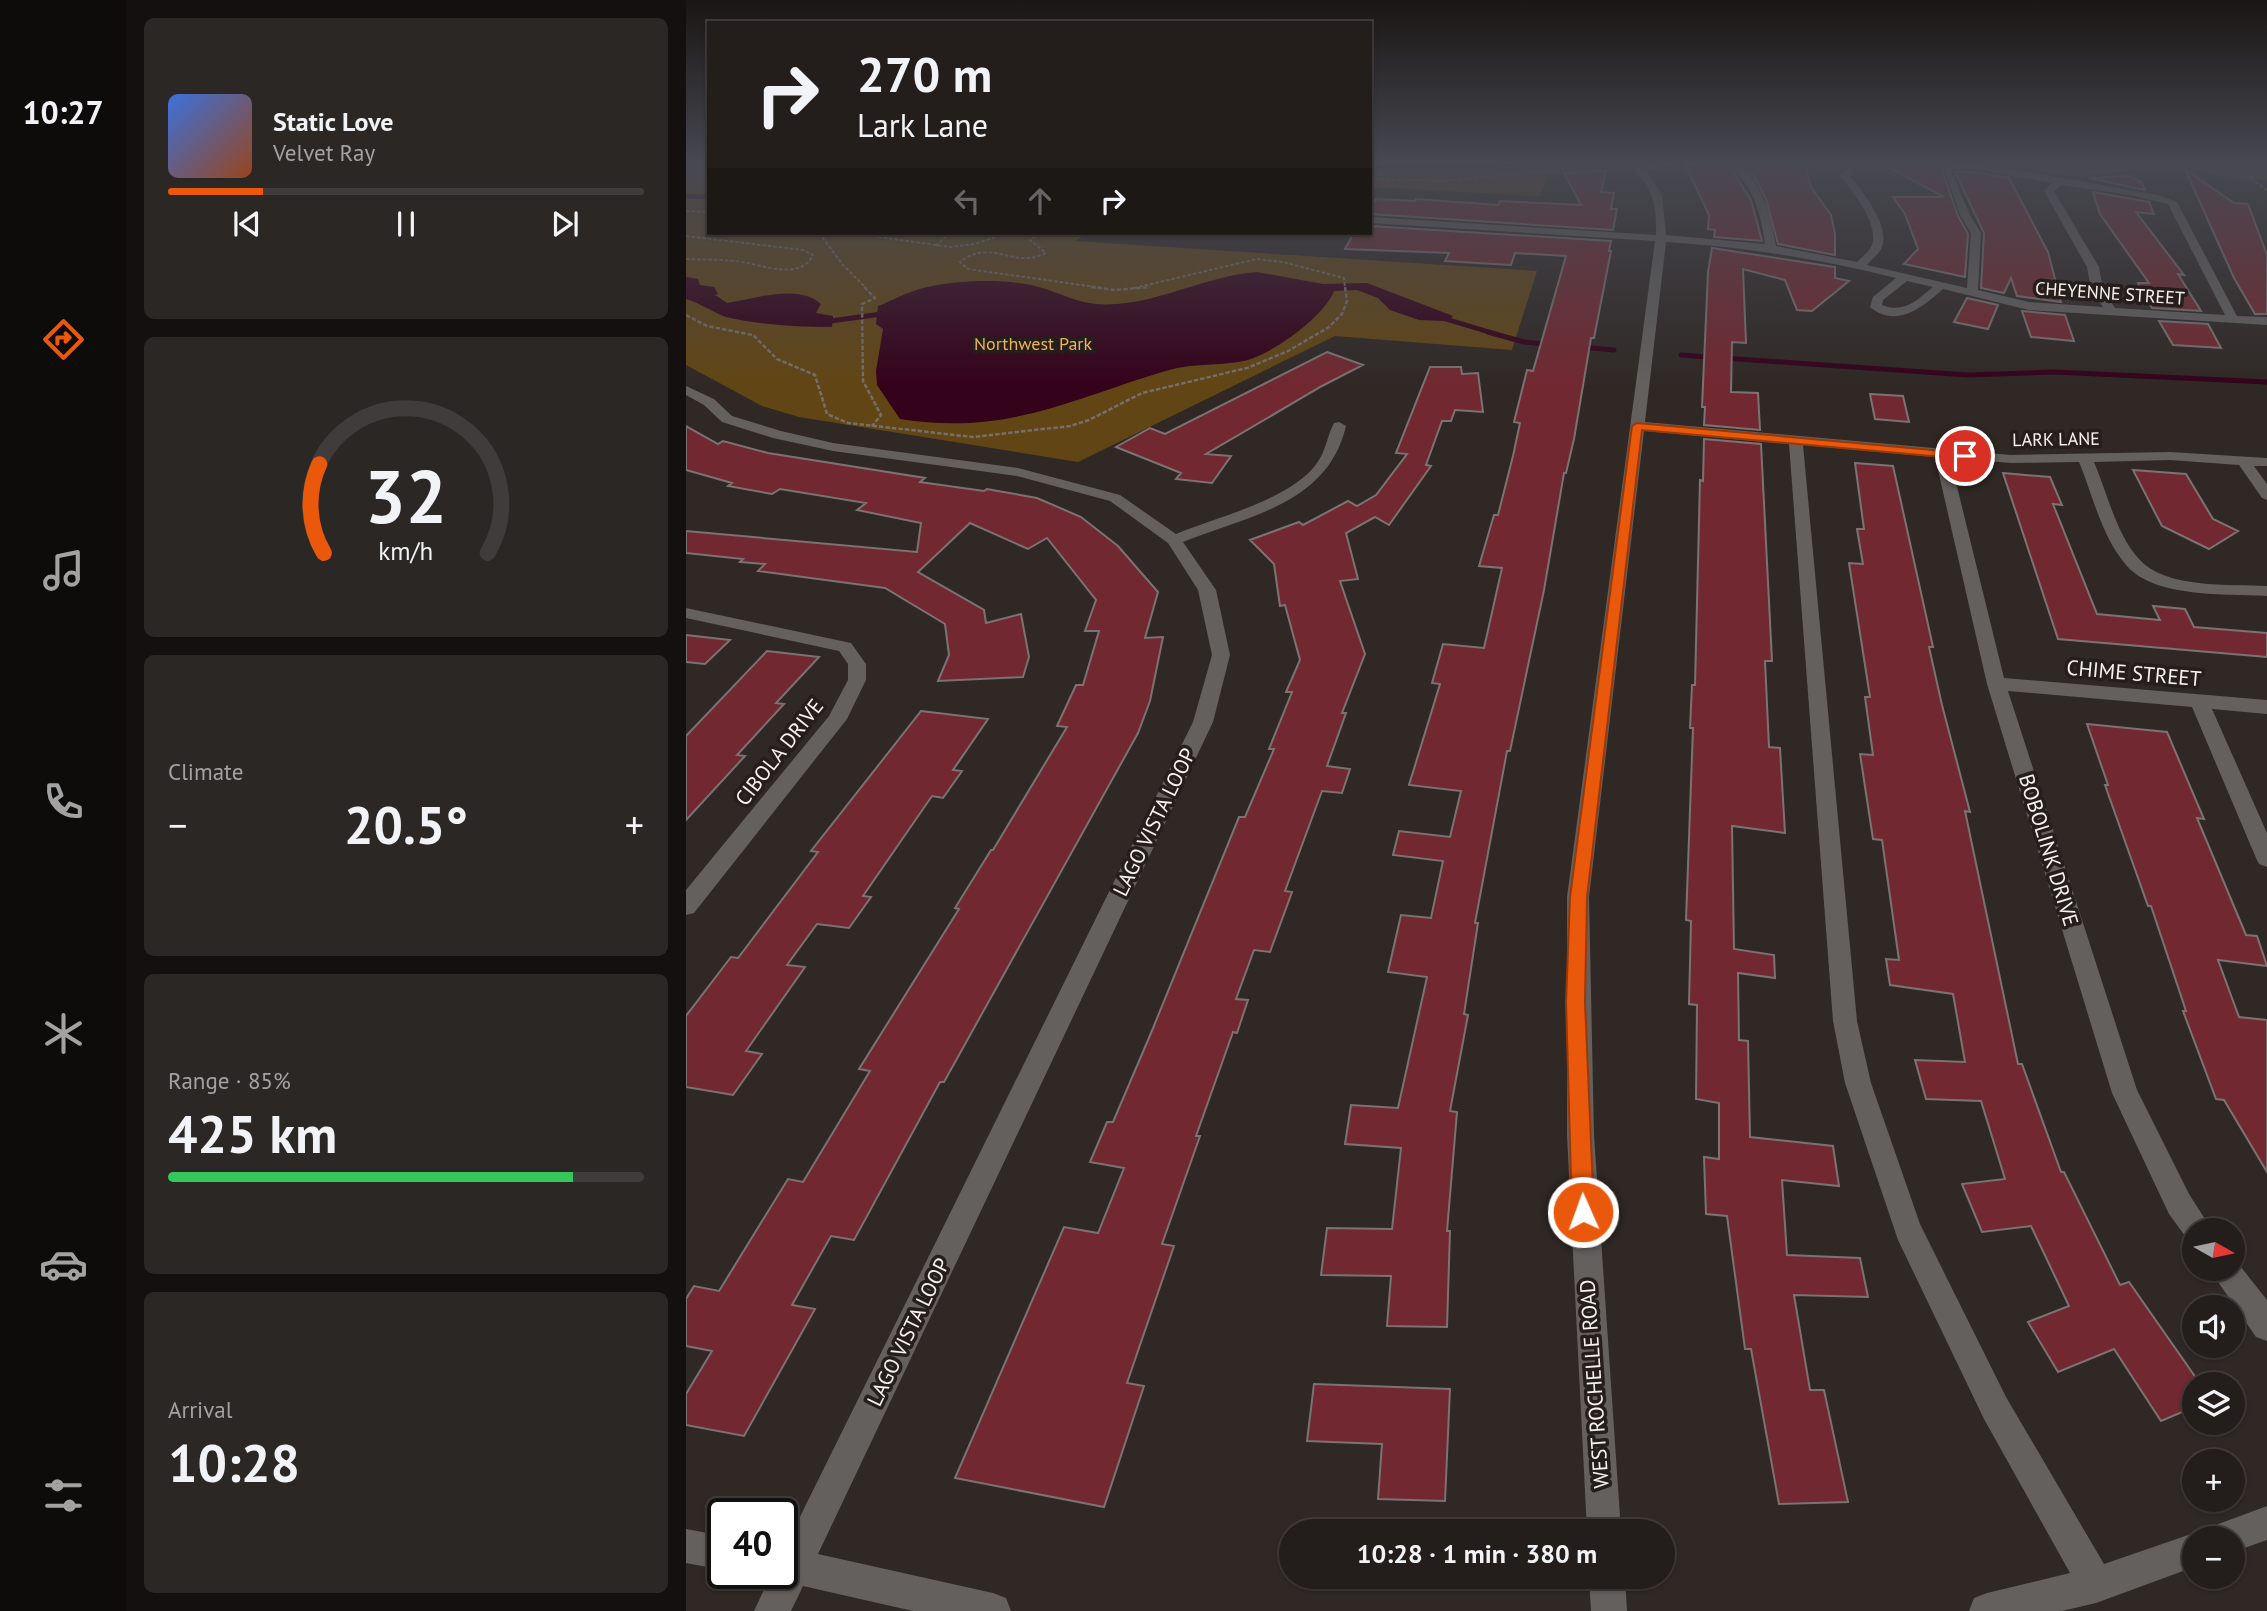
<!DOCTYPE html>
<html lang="en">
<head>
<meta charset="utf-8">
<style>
  body { margin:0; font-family:"PT Sans",sans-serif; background:#2b2725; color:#f1f3f6; height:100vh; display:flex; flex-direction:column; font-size:26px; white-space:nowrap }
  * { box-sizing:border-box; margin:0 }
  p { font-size:23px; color:#a3a2a3 }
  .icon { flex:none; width:38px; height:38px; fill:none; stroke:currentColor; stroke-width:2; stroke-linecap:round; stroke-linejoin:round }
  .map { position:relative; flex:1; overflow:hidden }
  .details { display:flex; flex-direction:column; gap:18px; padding:18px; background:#13100f; width:560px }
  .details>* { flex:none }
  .banner { position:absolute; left:21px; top:21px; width:665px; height:214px; border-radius:0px; box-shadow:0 2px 5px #0004,0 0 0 2px #403c3b; background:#231e1c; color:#f1f3f6; overflow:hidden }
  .needle { width:46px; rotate:99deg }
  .controls { position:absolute; left:1496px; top:1218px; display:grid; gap:14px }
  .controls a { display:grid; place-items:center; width:63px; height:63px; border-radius:50%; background:#231e1c; box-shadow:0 2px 5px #0004,0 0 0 2px #403c3b; font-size:35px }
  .speed { position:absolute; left:21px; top:1498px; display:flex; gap:14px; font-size:35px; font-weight:700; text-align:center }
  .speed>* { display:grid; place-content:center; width:91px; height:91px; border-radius:50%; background:#231e1c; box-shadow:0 2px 5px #0004,0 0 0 2px #403c3b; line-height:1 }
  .speed .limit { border:4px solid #111; border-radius:10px; background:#fff; color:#111 }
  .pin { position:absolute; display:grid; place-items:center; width:60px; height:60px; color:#fff; margin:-30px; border:4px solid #fff; border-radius:50%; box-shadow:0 2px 7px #0007 }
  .me { position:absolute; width:77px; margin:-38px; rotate:358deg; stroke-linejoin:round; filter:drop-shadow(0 0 5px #0008) }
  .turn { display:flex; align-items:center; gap:24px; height:147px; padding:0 35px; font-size:32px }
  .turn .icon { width:91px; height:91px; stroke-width:2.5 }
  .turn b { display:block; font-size:49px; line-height:60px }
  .lanes { display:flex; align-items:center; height:66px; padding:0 35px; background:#0003; justify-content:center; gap:35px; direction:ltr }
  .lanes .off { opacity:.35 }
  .big { font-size:52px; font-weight:700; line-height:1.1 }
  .details .tile { flex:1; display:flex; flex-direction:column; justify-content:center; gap:10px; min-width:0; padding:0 24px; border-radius:10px; background:#2b2725 }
  .details .dial { align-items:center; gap:0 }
  .dial svg { height:182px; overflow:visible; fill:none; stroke:#403c3b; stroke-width:7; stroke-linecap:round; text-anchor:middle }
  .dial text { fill:#f1f3f6; stroke:none }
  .song { display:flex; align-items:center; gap:21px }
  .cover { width:84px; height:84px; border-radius:10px; background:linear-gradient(135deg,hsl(220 70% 55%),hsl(20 70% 35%)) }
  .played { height:7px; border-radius:4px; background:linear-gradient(90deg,#ea580c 20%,#403c3b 20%) }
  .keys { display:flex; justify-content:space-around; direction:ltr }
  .heat { display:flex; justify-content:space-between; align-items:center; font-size:38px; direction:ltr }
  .charge { height:10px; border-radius:5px; background:linear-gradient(90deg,#34c759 85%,#403c3b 0) }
  .trip { position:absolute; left:593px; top:1519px; width:396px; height:70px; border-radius:35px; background:#231e1c; box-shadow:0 2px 5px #0004,0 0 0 2px #403c3b; font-weight:700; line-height:70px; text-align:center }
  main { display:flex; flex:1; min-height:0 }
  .dock { display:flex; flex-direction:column; width:126px; justify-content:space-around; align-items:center; background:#0e0c0b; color:#a3a2a3 }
  .dock .icon { width:49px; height:49px }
  .dock .current { color:#ea580c }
  .dock b { font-size:32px; color:#f1f3f6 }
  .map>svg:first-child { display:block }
  .green { fill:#624515 }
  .water { fill:#34021a }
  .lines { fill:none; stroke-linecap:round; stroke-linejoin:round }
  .stream-far1 { stroke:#34021a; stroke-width:4.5 }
  .stream { stroke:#34021a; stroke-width:5 }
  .building { fill:#722830; stroke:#7b7272; stroke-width:2 }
  .path-far1 { stroke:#756f6c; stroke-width:2; stroke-dasharray:3.5 2; stroke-linecap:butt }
  .path { stroke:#756f6c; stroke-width:2.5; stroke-dasharray:4.5 2; stroke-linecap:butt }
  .minor { fill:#63605e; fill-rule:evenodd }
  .route { fill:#ea580c; stroke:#983908; stroke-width:2 }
  .labels { text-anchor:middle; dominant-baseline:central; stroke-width:7; stroke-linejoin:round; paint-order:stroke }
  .far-street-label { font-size:18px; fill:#f7f2f0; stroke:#251e1c }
  .far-park-label { font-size:18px; fill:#efb350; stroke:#251e1c }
  .street-label { font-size:21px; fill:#f7f2f0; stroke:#251e1c }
</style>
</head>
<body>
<main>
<nav class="dock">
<b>10:27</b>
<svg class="icon current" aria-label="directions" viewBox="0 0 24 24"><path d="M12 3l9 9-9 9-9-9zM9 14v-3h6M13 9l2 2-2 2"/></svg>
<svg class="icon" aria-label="music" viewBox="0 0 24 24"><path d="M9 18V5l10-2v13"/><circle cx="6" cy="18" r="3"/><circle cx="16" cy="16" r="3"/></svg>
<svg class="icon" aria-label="phone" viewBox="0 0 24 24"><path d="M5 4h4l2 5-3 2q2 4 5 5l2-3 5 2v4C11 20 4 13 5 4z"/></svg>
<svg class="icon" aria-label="climate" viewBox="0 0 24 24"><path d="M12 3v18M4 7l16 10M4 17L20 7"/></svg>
<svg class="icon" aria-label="car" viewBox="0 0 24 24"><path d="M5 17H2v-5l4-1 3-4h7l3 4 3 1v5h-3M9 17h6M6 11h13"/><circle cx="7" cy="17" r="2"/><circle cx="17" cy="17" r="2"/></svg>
<svg class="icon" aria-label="filters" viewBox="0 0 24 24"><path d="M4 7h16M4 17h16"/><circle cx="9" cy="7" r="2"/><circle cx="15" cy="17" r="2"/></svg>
</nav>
<section class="details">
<div class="tile">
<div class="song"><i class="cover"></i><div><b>Static Love</b><p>Velvet Ray</p></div></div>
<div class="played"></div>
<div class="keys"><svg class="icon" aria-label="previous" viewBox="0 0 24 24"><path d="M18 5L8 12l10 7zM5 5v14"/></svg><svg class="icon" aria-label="pause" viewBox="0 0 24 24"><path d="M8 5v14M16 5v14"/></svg><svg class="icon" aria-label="next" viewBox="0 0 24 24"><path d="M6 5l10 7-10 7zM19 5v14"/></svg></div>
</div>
<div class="tile dial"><svg viewBox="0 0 100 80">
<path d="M14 69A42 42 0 1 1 86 69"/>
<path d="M14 69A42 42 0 0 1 12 30" stroke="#ea580c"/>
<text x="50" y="56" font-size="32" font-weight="700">32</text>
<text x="50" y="72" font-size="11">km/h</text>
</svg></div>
<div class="tile"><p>Climate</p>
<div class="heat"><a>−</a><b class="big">20.5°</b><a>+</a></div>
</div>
<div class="tile"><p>Range · 85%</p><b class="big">425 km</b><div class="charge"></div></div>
<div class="tile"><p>Arrival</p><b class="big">10:28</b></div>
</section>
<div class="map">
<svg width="1581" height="1611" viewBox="0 0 1581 1611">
  <rect width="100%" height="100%" fill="#2f2825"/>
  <path class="green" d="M0 161H23V233H404L389 241 851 271 826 350 649 336 392 462 113 417 76 406 0 365Z
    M684 161H930L939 168 863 174 854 196 684 187Z
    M1350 161H1581V180H1552L1481 161 1425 173 1391 177 1357 172Z"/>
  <path class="water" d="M571 272 637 284 681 283 767 316 765 318 811 332V335H805L758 321 733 320 704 310 692 298 671 290 648 291C638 317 585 355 558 361 533 366 508 363 483 370 384 399 322 436 214 419L191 385 190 371 197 329 190 324 192 306C207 300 222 292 237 288 270 280 316 278 349 286 381 294 393 307 431 304 480 300 521 276 571 272Z
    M0 277 12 279 14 285 28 287 32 294 29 295 41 303C68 299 112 283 135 304L130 313 147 316 146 327C112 327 73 325 40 317 28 313 14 303 0 299Z"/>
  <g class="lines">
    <path class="stream-far1" d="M684 167 797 166 873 161
      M0 196 23 197"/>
    <path class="stream" d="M137 322 203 313
      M802 332 838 342 867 345
      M894 347 928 350
      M995 355 1282 375 1369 372 1581 382"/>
  </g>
  <path class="building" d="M1013 161H1038L1048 173 1065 200 1076 241 1028 237 1029 230 1022 229 1023 215 1000 166Z
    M1054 161H1118L1125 187 1145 215 1149 234V255L1092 244 1080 199 1069 178Z
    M1191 161H1270L1257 163 1255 167 1272 216 1282 234 1279 277 1218 264 1232 249 1219 214 1207 197H1258Z
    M1499 169 1548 203 1562 204 1581 255V314H1569L1548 278Z
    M920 171 915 192 928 193 925 209H931L927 230 684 214V207L690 199 729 201 730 199 812 205 814 201 895 205 878 173Z
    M1269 172H1288L1323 178 1362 252 1375 302 1331 296 1325 278 1318 293 1295 288 1298 233Z
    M1444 176 1456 183 1459 190 1403 178Z
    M1407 192 1463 202 1468 214 1450 212 1498 275 1492 274 1515 311 1466 308 1452 283H1463L1414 214Z
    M684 226 925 241 923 251H925L908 338H905L888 439 880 473H878L858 590 824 751H821L789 923H792L778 1014 782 1015 764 1111 771 1112 761 1231H764L761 1327 701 1326 705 1276 635 1275 641 1228 706 1229 715 1148 659 1144 665 1105 712 1108 741 977 702 972 715 915 745 918 757 861 707 855 713 831 764 837 775 791 723 785 754 684 746 683 757 644 798 648 816 568 793 566 808 515H812L827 456 834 423 828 422 841 370 847 371 880 256 829 253 825 265 759 261 763 253 659 249 668 233H684Z
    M1026 248 1149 267V278L1163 281 1126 311 1111 310 1099 280 1057 269 1060 343 1046 342 1045 392 1072 393 1074 430 1018 425 1019 407H1016L1022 272Z
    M1281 298 1312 305 1302 329 1268 322Z
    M1336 311 1379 315 1388 341 1345 337Z
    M1473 321 1522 324 1535 348 1487 345Z
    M641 352 677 365 636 386 520 454 545 456 526 483 490 479 495 473 430 447 464 428 479 434Z
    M744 367H775L776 374 792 373 797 412 769 410 765 421H756L740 465 745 466 703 525 689 517 660 533 672 579 654 581 679 654 656 713H660L641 766 664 769 656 793 636 791 599 891 606 892 584 952 568 950 550 999 562 1000 551 1033 547 1032 510 1136H514L476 1244 488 1246 441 1383 458 1386 418 1507 269 1478 378 1227 412 1233 438 1168 404 1162 421 1122H427L465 1033 553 817H559L588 749H583L606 692H600L614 660 599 605 594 606 588 564 564 540 613 522 617 525 662 501 671 506 690 495 721 454 710 453Z
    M1184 394 1217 396 1223 422 1189 419Z
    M0 426 32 444 37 441 82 453 239 478 234 482 298 491 301 489 351 498 395 517 432 546 472 592 459 638 477 637 464 701 452 733 258 1082H254L168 1240 145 1236 106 1305 129 1309 58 1436 0 1425V1394L26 1351 0 1346V1299L8 1286 33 1291 102 1179 117 1182 184 1071 173 1069 273 909 269 908 305 850H307L381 727 371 726 390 685H397L413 631H399L410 600 361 538 342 549 284 523 232 572 298 610 300 623 335 614 343 657 337 677 252 681 263 655 259 624 199 588 72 571 79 564 54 562 57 559 0 553V531L231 552 235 523 171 510 180 503 94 489 86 494 42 486 46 483 0 470Z
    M1018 439 1075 444 1086 661H1079L1083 747 1094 748 1099 833 1046 826 1048 949 1088 955 1089 978 1052 973 1053 1040 1062 1041 1064 1137 1147 1146 1153 1186 1096 1180 1101 1255 1174 1258 1182 1297 1108 1295 1124 1390H1138L1162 1502 1093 1504 1065 1349H1059L1041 1216 1020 1214 1018 1157 1033 1159V1103L1010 1099 1011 1005 1003 1004 1005 921 1000 920 1007 728H1004L1006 685H1009L1014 480 1017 481Z
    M1169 463 1207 466 1247 647H1243L1256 705 1284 812 1279 811 1332 1064H1336L1375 1172H1378L1434 1285 1443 1282 1508 1375V1407L1475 1421 1428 1349 1372 1372 1342 1322 1383 1306 1345 1226 1296 1232 1276 1184 1319 1179 1295 1101 1240 1099 1229 1060 1279 1062 1267 994 1204 985 1200 959 1213 960 1196 840 1187 839 1174 754 1187 755 1179 697H1184L1163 563 1177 564 1171 529H1178Z
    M1447 470 1500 474 1527 519 1552 531 1523 549 1476 526Z
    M1317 473 1364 477 1376 505 1367 504 1411 614 1474 620 1467 606 1499 609 1508 627 1581 633V657L1372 639Z
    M0 635 44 640 19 664 0 662Z
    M81 651 133 657 90 703 98 704 51 755 59 756 0 820V736Z
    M235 711 302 719 267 770 276 771 257 798 246 796 177 896 185 897 163 928 131 924 101 965 119 967 60 1051 76 1054 47 1095 0 1087V1016L45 957 52 958 132 852 125 851Z
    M1401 724 1481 732 1518 819 1511 818 1560 935 1571 936 1581 966 1532 960 1553 1017 1581 1020V1172L1538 1100 1530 1099 1497 1011H1500L1465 906H1462L1419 785H1422Z
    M628 1384 764 1389 759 1501 692 1499 696 1444 621 1441Z"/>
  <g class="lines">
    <path class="path-far1" d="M1509 161 1546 168H1581
      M1542 170 1564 178
      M1577 170 1564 178 1581 190
      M684 179 760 181 927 164 923 161
      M0 211 23 212
      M133 233 157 265 180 288
      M165 233 264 247 289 244 321 233
      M354 233 344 240 360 253C327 270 306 237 274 262L282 269 417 288
      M0 236 117 250 127 255C114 281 76 265 56 262 38 259 18 260 0 259
      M250 246 263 233
      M448 288 571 259 597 262 658 278 659 288"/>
    <path class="path" d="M178 287 189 298 176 304 177 381 195 415 186 426
      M405 287 429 290 464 287
      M0 315 21 326 67 335 91 359 129 375 141 414 162 423 287 437 384 426 403 420 456 393 561 368 602 351 643 327 656 314 661 301 659 287"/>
    <path class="minor" d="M941 161H950L955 165 1011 161 960 170 976 195 980 235 1079 244C1073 203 1068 192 1041 161H1050C1077 185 1084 212 1090 246L1171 262C1176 257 1183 252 1186 245 1193 223 1167 192 1154 176L1161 169H1167L1164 176C1177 192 1204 225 1196 247 1193 254 1186 259 1181 265L1281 288 1285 233 1274 215 1257 166 1274 163 1303 165 1472 195 1491 202 1551 316 1581 317V325L1343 310 1257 289C1237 307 1210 329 1184 307L1187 297 1210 278C1132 259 1061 247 980 242L959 422 1325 455 1484 452 1581 458V466H1568L1581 484V500L1576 498 1553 465 1484 460 1408 462C1421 492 1430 534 1453 559 1479 589 1544 584 1581 586V596C1541 594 1469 598 1441 566 1416 538 1407 496 1393 462L1325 463 1264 458 1318 678 1581 700V714L1526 709 1581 833V867L1573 864 1570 858 1506 707 1322 691 1451 1090 1503 1194 1526 1230H1508V1243L1502 1240 1483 1214 1426 1093 1301 684 1249 457 1117 445 1171 1021 1185 1083 1234 1224 1320 1397 1418 1564 1508 1533 1521 1538H1508V1567L1410 1603 1376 1611H1283L1288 1598 1301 1593 1384 1573 1298 1419 1212 1240 1159 1083 1147 1021 1103 444 958 431 903 897 908 1135 935 1531H901L881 1135V897L969 241 684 223V217L970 235C971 198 965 187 941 161ZM1288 169 1366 183 1358 191 1401 267 1405 290 1417 307 1343 302 1292 290 1295 233 1284 215 1265 170ZM1375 185 1444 195 1482 204 1539 315 1429 308 1417 290 1413 267 1368 191ZM1221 281 1247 287C1231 300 1218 314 1196 305L1197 300Z
      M0 386 28 399 46 416 95 431 147 443 332 468 434 495 490 534C530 517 605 500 631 463 640 451 641 436 648 423L653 422 660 426C642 504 562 516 497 542L530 590 544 655 527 722 132 1554 307 1593 320 1598 325 1611H227L117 1586 105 1611H68L84 1577 82 1573H96V1547H99L507 722 526 655 512 590 482 543 424 501 331 476 147 451 87 438 36 422 18 405 0 395Z
      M0 608 165 643 180 664V680L161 719 8 913 0 915V890L143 716 162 680V664L153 651 0 618Z
      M1547 1257 1581 1300V1341L1570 1337 1530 1279 1525 1269H1547Z
      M1581 1506V1540L1547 1552V1538H1522L1527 1526Z
      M0 1529 37 1536V1570L0 1563Z
      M903 1577H939L941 1611H905Z"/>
  </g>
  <linearGradient id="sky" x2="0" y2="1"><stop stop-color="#1a1614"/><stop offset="0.42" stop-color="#474851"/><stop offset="1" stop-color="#474851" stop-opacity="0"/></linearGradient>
  <rect width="1581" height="387" fill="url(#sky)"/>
  <path class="route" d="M951 423 1279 453 1285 456 1279 459 956 430 901 897 899 1002 908 1212 904 1220 897 1223 889 1220 886 1212 880 1002 884 897 946 426Z"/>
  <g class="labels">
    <g class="far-street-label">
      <text transform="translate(1424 293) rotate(4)">CHEYENNE STREET</text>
      <text transform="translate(1370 439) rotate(-1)">LARK LANE</text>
    </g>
    <g class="far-park-label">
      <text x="347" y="343">Northwest Park</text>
    </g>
    <g class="street-label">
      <text transform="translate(1448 673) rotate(5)">CHIME STREET</text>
      <text transform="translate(93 752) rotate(-52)">CIBOLA DRIVE</text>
      <text transform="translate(468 822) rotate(-64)">LAGO VISTA LOOP</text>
      <text transform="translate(1363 850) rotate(73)">BOBOLINK DRIVE</text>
      <text transform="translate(222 1332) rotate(-64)">LAGO VISTA LOOP</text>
      <text transform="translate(908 1384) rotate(-94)">WEST ROCHELLE ROAD</text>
    </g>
  </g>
</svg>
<div class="controls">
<a><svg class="needle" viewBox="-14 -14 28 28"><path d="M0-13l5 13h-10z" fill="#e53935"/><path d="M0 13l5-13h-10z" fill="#a3a2a3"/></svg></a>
<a><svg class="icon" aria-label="sound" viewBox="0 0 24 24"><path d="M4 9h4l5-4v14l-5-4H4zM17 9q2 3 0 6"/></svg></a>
<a><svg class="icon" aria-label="layers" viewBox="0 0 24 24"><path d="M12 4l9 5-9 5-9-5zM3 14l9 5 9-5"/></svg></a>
<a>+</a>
<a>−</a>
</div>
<div class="speed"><div class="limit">40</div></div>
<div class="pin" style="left:1279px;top:456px;background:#d93025"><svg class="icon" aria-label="arrive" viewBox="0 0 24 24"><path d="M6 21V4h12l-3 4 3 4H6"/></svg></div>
<svg class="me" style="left:897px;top:1212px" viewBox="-20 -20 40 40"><circle r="17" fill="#ea580c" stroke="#fff" stroke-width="3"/><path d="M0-11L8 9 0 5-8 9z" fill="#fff"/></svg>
<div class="trip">10:28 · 1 min · 380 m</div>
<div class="banner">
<div class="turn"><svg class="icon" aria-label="right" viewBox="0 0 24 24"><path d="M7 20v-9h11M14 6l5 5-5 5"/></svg><div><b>270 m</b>Lark Lane</div></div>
<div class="lanes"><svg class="icon off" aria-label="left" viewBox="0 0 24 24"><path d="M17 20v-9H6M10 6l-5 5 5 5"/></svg><svg class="icon off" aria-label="ahead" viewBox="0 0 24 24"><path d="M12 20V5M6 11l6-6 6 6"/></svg><svg class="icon" aria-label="right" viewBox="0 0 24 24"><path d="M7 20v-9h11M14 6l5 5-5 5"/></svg></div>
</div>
</div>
</main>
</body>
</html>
